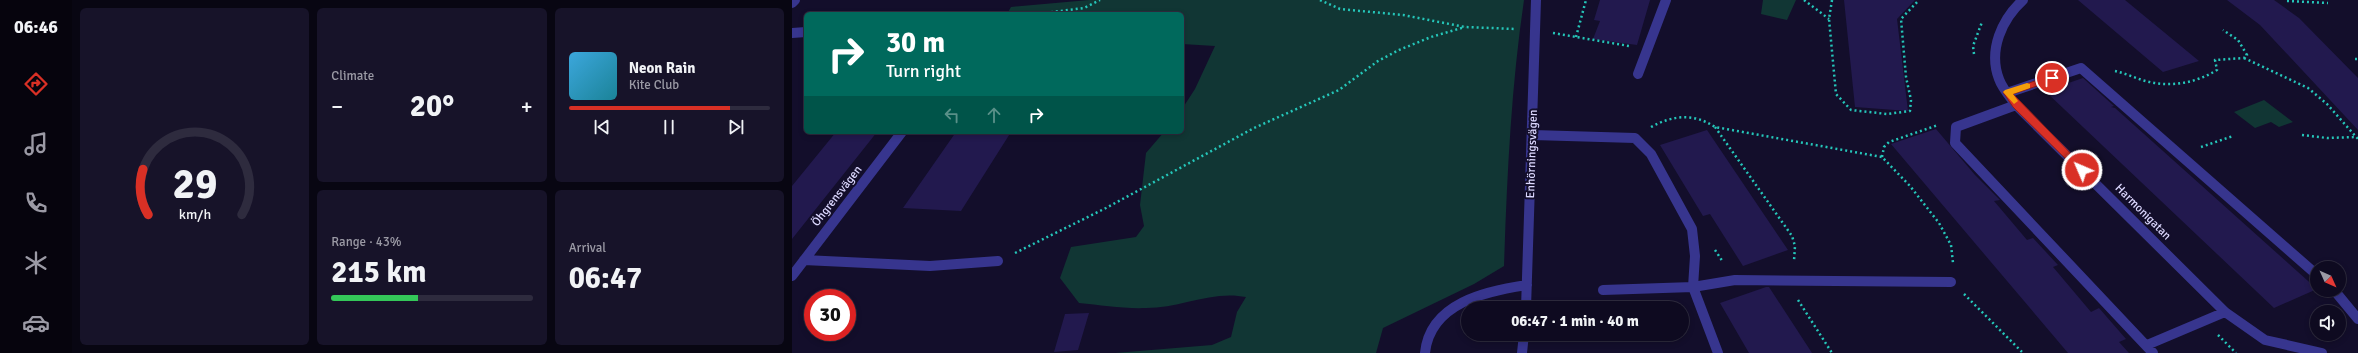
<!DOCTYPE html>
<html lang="en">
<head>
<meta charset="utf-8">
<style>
  body { margin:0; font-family:Signika,sans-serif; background:#171329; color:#f1f3f6; height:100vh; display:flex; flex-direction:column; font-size:15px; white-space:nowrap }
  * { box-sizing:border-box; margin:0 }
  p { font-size:13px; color:#9b9aa5 }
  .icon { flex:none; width:22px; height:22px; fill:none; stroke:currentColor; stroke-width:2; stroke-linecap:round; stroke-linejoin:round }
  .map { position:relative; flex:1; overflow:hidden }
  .details { display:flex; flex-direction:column; gap:8px; padding:8px; background:#080612; width:720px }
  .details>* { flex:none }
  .top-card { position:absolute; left:12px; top:12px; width:380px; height:122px; border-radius:6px; box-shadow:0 2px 6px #0003,0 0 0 1px #2e2b3e; background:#00695c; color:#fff; overflow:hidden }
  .needle { width:26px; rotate:135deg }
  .tools { position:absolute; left:1518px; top:261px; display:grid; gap:8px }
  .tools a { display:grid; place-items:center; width:36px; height:36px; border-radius:50%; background:#0e0a20; box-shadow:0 2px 6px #0003,0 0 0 1px #2e2b3e; font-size:20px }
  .speed { position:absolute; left:12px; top:289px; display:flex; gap:8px; font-size:20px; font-weight:700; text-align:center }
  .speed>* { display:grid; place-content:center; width:52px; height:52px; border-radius:50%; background:#0e0a20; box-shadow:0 2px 6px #0003,0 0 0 1px #2e2b3e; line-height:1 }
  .speed .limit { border:6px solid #d22; background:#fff; color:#111 }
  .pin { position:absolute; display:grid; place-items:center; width:34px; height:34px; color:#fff; margin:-17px; border:2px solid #fff; border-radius:50%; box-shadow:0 1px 4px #0007 }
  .me { position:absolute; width:44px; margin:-22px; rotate:315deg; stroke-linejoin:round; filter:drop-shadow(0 0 3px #0008) }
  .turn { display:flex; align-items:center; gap:14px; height:84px; padding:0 16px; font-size:18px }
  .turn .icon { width:52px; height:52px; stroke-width:2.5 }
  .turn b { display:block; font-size:28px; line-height:34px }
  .lanes { display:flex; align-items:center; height:38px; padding:0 16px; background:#0003; justify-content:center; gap:20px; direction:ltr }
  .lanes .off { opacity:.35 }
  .big { font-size:30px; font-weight:800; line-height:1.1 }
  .details .card { flex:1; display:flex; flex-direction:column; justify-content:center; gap:6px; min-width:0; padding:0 14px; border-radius:6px; background:#171329 }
  .details .dial { align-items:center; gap:0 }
  .dial svg { height:104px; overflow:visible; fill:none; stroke:#2e2b3e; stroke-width:7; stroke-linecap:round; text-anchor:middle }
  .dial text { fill:#f1f3f6; stroke:none }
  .song { display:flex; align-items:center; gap:12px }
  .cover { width:48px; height:48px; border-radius:6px; background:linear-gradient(135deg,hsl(200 70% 55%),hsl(190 70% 35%)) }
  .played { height:4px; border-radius:2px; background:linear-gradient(90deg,#d93025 80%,#2e2b3e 80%) }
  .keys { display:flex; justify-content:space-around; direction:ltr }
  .heat { display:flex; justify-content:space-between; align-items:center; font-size:22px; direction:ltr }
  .charge { height:6px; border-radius:3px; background:linear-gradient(90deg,#34c759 43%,#2e2b3e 0) }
  .details .tiles { flex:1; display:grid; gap:8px; grid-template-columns:repeat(3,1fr) }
  .card:first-child { grid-row:span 2 }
  .trip { position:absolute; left:669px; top:301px; width:228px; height:40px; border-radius:20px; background:#0e0a20; box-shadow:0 2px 6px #0003,0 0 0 1px #2e2b3e; font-weight:800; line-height:40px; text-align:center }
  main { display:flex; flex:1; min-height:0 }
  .tabs { display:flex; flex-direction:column; width:72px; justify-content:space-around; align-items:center; background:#06040d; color:#9b9aa5 }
  .tabs .icon { width:28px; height:28px }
  .tabs .selected { color:#d93025 }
  .tabs b { font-size:18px; color:#f1f3f6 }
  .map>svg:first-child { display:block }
  .green { fill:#113634 }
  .building { fill:#22194e }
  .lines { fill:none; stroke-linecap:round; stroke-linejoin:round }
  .path { stroke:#25c6b9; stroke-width:2.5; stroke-dasharray:2 3; stroke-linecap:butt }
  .minor { stroke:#37358e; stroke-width:10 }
  .route { fill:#d93025; stroke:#8d1f18 }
  .slow { fill:#f59e0b }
  .labels { text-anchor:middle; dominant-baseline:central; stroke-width:4; stroke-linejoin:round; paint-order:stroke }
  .street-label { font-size:12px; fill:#dcd8ff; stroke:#130e2b }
</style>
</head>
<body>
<main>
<nav class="tabs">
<b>06:46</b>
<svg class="icon selected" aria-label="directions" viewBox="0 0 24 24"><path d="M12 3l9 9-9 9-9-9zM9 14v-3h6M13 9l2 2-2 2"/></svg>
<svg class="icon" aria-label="music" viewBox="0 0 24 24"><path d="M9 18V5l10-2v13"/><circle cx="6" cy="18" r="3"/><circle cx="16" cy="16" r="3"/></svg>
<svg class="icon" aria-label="phone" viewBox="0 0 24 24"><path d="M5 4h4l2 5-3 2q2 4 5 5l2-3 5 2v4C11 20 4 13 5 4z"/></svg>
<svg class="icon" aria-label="climate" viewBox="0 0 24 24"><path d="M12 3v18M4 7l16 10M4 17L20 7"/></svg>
<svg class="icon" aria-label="car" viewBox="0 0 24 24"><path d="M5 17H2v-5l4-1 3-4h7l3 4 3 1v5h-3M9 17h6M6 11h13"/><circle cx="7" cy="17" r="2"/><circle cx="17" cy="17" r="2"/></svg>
</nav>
<section class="details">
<div class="tiles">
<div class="card dial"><svg viewBox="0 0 100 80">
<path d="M14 69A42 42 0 1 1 86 69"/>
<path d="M14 69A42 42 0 0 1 10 34" stroke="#d93025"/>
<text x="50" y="56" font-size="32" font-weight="700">29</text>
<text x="50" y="72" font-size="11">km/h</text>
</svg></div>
<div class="card"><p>Climate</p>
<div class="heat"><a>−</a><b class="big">20°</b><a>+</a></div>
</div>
<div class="card">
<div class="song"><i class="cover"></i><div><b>Neon Rain</b><p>Kite Club</p></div></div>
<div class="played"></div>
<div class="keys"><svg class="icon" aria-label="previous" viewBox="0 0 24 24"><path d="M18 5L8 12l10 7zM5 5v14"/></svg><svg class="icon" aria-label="pause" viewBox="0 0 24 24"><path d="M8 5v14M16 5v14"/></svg><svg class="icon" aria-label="next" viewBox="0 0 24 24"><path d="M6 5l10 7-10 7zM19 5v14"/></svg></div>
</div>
<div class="card"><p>Range · 43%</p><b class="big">215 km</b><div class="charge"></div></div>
<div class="card"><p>Arrival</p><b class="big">06:47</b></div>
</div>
</section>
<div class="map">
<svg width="1566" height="353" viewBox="0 0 1566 353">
  <rect width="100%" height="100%" fill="#130e2b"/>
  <path class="green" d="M297 0H732C719 88 715 178 712 266L682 284 591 328 584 353H323L420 345 439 337 445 312 454 297C421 290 388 308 354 308 332 309 309 305 287 303L268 278 279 247 344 237 352 226 348 205 354 153 372 132H390V109L403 89 423 46 390 44V14H215L219 7Z
    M971 0H1004L995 20 969 14Z
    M1472 100 1501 122 1487 127 1479 122 1463 128 1442 112Z"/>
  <path class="building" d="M808 0H858L845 45 801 39 808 21 802 20Z
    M1052 0H1123L1105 19 1116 111 1063 107Z
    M1286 0H1333L1407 61 1371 72Z
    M1435 0H1482L1507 18 1566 78V130L1468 25Z
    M1291 78 1322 106 1319 107 1323 108 1525 289 1482 308 1253 91Z
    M1144 129 1183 175 1208 200 1202 201 1235 240 1241 238 1266 265 1261 267 1299 312 1307 308 1334 339 1327 342 1337 353H1276L1099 144Z
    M915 130 996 250 951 266 918 214 911 216 868 145Z
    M44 132H85L0 239V186Z
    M164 132H219L169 211 111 208Z
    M974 287H977L1020 353H957L928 303Z
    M297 313 286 350 262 352 273 314Z"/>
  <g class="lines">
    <path class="path" d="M528 0 548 9 611 15 673 27 724 29
      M1012 0 1037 19
      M1040 0 1037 19 1044 94 1059 110 1095 114 1118 111 1119 100 1114 77 1109 19 1127 0
      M1495 1 1536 3
      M244 14 292 8 308 0
      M761 33 837 46
      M784 37 794 0
      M1182 54 1181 46 1190 22
      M1452 58 1516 88 1535 104 1566 139
      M1563 59H1566
      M1323 71C1332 73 1341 77 1350 80 1376 88 1402 84 1425 70L1423 60 1452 58 1455 55 1446 40 1431 30
      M859 127C881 115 902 113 923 127L1090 157 1118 186 1147 223 1159 245 1161 263
      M923 127 1000 236 1003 246 1002 261
      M1510 135 1535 138 1564 137
      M1409 147 1441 136
      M1090 157 1092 147 1097 142 1146 125
      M923 250 931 262
      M223 253 314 208 462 128 547 90 586 61 607 50 639 37 673 27
      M1172 294 1231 353
      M1006 300 1040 353
      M1426 335 1444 353"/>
    <path class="minor" d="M1231 0C1210 19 1196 50 1207 79 1210 88 1218 97 1224 105L1433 312 1473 340 1530 353
      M0 3 3 0
      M0 33 14 32
      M846 74 874 0
      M1215 93 1289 68 1525 275
      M1224 105 1164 127 1163 143 1361 353
      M741 135 843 138 859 154 900 229 903 256 901 287 926 353
      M12 260 138 266 206 261
      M0 276 110 132
      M811 290 901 287 943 280 1159 282
      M1542 290 1566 319
      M734 308 744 0
      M1355 345 1433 312
      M633 353C638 303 694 291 735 285
      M730 353 732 334"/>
  </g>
  <path class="route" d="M1260 75 1263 76V80L1221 94 1293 168V172H1287L1221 107 1211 92Z"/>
  <path class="slow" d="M1235 83 1238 84V88L1221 94 1226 101 1222 104 1211 92 1213 90Z"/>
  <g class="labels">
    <g class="street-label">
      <text transform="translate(740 154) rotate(-88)">Enhörningsvägen</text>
      <text transform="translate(45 196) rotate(-52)">Öhgrensvägen</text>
      <text transform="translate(1351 212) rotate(45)">Harmonigatan</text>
    </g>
  </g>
</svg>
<div class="tools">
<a><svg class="needle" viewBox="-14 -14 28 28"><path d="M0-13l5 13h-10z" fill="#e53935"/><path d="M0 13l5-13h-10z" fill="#9b9aa5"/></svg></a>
<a><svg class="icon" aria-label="sound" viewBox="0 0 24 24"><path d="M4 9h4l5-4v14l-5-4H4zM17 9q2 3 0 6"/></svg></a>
</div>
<div class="speed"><div class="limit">30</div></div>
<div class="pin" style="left:1260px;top:78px;background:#d93025"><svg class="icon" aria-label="arrive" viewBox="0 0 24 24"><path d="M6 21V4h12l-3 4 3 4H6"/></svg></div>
<svg class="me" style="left:1290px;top:170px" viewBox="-20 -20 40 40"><circle r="17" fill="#d93025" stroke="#fff" stroke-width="3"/><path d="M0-11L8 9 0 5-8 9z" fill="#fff"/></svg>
<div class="trip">06:47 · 1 min · 40 m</div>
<div class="top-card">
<div class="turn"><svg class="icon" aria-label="right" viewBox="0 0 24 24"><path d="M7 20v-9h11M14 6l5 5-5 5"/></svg><div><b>30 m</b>Turn right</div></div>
<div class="lanes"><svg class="icon off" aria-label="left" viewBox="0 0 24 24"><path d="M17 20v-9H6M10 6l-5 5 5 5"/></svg><svg class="icon off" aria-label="ahead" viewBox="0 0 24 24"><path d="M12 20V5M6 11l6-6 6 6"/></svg><svg class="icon" aria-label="right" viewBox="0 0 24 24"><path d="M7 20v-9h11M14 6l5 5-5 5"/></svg></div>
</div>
</div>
</main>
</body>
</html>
